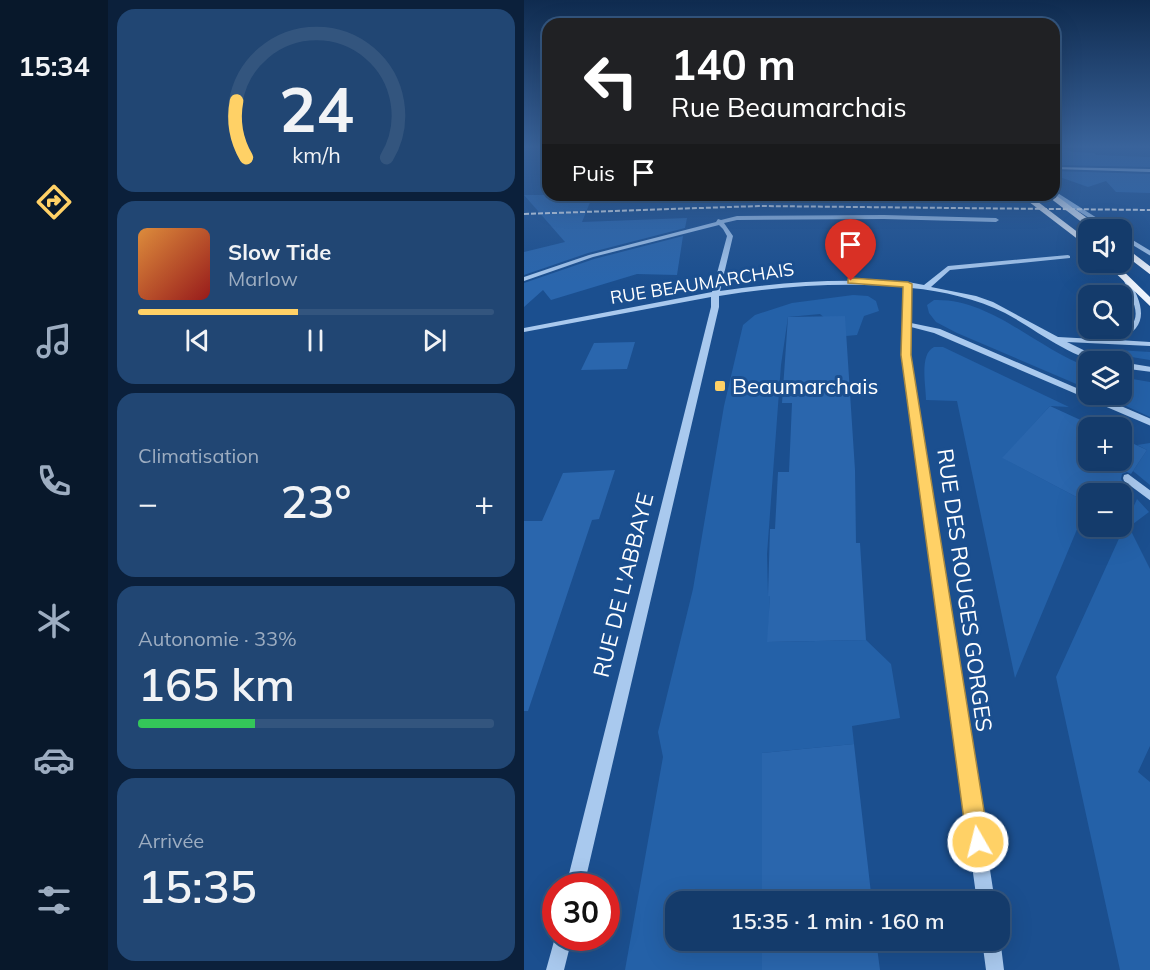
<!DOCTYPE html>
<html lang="fr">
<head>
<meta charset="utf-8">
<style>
  body { margin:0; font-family:Mulish,sans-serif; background:#214673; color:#f1f3f6; height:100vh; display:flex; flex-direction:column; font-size:22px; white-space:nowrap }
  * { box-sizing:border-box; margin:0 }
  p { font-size:20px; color:#9dadc1 }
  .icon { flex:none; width:33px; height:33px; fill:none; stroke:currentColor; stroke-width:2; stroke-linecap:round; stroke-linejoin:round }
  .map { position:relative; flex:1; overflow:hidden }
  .drawer { display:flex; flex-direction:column; gap:9px; padding:9px; background:#0b203b; width:416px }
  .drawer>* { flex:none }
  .top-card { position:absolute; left:18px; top:18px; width:518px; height:183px; border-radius:18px; box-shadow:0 6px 24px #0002,0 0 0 2px #33557e; background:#202124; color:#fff; overflow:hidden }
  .controls { position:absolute; left:554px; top:219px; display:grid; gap:12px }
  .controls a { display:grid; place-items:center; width:54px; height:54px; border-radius:12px; background:#143b6b; box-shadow:0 6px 24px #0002,0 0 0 2px #33557e; font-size:30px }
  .speed { position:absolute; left:18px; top:873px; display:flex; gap:12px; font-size:30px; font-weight:700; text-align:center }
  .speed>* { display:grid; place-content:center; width:78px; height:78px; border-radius:50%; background:#143b6b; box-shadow:0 6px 24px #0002,0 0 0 2px #33557e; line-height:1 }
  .speed .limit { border:9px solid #d22; background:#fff; color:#111 }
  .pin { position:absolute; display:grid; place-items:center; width:51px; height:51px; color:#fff; margin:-62px -26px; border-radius:50% 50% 50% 0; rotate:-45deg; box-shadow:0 0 6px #0007 }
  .pin .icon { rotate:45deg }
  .me { position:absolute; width:66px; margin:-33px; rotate:352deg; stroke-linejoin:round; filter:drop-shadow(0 0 4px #0008) }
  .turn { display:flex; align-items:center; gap:21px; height:126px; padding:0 30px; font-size:27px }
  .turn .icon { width:78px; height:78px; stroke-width:2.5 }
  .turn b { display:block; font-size:42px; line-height:51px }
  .then { display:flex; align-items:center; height:57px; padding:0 30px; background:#0003; gap:12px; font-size:22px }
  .big { font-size:45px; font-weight:600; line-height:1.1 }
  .drawer .tile { flex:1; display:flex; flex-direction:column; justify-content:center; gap:9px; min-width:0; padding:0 21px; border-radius:18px; background:#214673 }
  .drawer .dial { align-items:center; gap:0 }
  .dial svg { height:156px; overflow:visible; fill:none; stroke:#33557e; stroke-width:7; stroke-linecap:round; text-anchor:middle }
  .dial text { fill:#f1f3f6; stroke:none }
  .song { display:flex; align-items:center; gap:18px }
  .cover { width:72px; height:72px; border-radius:9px; background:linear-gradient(135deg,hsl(30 70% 55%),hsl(0 70% 35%)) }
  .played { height:6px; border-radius:3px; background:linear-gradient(90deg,#ffd166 45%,#33557e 45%) }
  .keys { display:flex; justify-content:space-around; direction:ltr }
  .heat { display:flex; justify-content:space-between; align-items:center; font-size:33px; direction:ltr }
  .charge { height:9px; border-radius:4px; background:linear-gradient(90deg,#34c759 33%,#33557e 0) }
  .trip { position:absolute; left:141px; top:891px; width:345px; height:60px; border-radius:18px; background:#143b6b; box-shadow:0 6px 24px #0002,0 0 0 2px #33557e; font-weight:600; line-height:60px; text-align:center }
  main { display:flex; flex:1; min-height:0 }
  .tabs { display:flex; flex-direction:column; width:108px; justify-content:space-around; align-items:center; background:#08182b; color:#9dadc1 }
  .tabs .icon { width:42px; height:42px }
  .tabs .active { color:#ffd166 }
  .tabs b { font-size:27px; color:#f1f3f6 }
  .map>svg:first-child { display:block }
  .green { fill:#2461a8 }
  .building { fill:#2a66ad }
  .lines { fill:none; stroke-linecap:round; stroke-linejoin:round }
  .minor { fill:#a9c9ee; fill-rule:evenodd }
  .major { fill:#f0f6ff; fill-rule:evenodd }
  .rail { stroke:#fff; stroke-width:2; stroke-dasharray:5 2; stroke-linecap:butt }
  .route { fill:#ffd166; stroke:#a68842; stroke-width:1.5 }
  .poi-dot { fill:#ffd166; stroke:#1b4f8f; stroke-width:2 }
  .labels { text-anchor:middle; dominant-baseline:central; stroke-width:6; stroke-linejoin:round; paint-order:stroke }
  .far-street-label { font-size:18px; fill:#fff; stroke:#1b4f8f }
  .poi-label { font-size:22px; fill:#fff; stroke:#1b4f8f; text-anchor:start }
  .street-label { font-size:22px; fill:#fff; stroke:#1b4f8f }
</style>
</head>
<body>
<main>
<nav class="tabs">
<b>15:34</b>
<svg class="icon active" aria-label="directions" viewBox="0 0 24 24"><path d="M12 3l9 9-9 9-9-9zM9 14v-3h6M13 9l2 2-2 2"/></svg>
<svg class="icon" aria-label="music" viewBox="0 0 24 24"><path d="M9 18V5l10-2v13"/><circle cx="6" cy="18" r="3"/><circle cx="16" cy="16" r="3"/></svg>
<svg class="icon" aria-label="phone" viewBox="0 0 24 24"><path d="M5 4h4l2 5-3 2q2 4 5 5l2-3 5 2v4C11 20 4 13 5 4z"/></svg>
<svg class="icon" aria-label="climate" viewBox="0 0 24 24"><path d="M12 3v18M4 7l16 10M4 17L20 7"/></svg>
<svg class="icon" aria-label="car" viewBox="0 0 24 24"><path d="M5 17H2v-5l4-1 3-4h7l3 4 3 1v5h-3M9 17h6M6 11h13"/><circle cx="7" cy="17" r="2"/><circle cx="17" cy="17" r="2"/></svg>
<svg class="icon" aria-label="filters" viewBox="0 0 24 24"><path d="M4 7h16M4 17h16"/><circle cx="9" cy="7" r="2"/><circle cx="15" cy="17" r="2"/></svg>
</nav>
<section class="drawer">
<div class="tile dial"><svg viewBox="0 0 100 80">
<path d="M14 69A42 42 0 1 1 86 69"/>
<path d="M14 69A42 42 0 0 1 9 40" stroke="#ffd166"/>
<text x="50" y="56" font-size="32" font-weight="700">24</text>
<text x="50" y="72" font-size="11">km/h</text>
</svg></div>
<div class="tile">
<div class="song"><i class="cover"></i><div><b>Slow Tide</b><p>Marlow</p></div></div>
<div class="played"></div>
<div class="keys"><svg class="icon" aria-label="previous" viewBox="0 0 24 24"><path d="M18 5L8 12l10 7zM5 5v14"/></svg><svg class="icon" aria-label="pause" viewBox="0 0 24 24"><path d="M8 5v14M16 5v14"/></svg><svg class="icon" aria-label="next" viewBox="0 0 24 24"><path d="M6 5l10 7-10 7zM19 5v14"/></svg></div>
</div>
<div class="tile"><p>Climatisation</p>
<div class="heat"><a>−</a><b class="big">23°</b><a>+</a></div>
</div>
<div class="tile"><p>Autonomie · 33%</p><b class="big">165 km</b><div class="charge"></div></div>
<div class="tile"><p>Arrivée</p><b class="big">15:35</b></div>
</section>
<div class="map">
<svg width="627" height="970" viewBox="0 0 627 970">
  <rect width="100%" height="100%" fill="#1b4f8f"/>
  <path class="green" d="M329 295 344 296 352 301 355 311 340 316 333 335 322 336 296 314 264 317 257 365 243 554 244 595 246 596 244 642 342 640 367 664 376 718 328 726 330 744 238 753V901L152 902V940L238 941V970H101L139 757 134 732 169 589 200 406 219 325 231 315 268 303Z
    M410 300C467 298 512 348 564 367V389L433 333 412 322 405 313 403 305Z
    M410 347H419L545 407 526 406 479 458 564 503 491 678 433 401 402 400C402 386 395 354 410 347Z
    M578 349 626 352V360L576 352Z
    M597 377 626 382V417L578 395 597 394Z
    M626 443V485L609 471 623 450 613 445Z
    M613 499 625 512 605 527 626 569V746L614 772 626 782 627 970H596L532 677Z"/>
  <path class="building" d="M530 146 549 152 570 153 572 155 627 157V167L530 165Z
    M530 171 627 174V193L592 192 582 181 564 187 530 175Z
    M0 195H69L58 222 163 218 161 228 64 253 0 275V252L41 242Z
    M159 236 153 275 113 274 27 300 19 290 0 307V283L70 259Z
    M321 316 331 470 332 543H336L342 640 243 642 246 596H244L246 529H251L254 472H265L268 403H258L264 317Z
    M111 342 103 369 57 370 70 343Z
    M526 406 574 428H564V460H597V438L623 450 607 474 603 472 598 474 597 479 600 484 593 494H564V503L478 458Z
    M91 470 75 519 68 520 4 711H0V521H18L39 473Z
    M330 744 348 902H238V753Z
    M238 940H352L356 970H238Z"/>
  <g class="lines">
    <path class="minor" d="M530 167 627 169V172L530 169Z
      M530 191 532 192 592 230H584L529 195Z
      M360 215 472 218 475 220 472 222 360 219 213 220 200 223 209 236 196 291C257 282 319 278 381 283L384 282 400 285 424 266 544 255 546 256V258L426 270 407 287 452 296 469 302 534 337 589 340V336C624 324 611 305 599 279L604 278C619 304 627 327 594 340L627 342V346L543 342 584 362C551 362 510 328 481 313 453 299 419 291 387 288V323L416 329 564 393V394H569L627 419V426L410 333 387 327 386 355 471 902H453L378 355 380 287C318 282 257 286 195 296V307L60 886H42L187 307V297L0 332V328L188 292 203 236 199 229 195 225 69 257 0 281V277L65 255 192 222 194 219 197 220 213 216Z
      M597 233 627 251V256L597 238Z
      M597 362 627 367V372L597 368Z
      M604 474 627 491V501L600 481 599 478 600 475Z
      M32 934V938H48L40 970H22Z
      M476 938 480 970H462L458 940H476Z"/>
    <path class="major" d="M530 194 577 228 578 230H568L522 195Z
      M496 195H505L564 240V247Z
      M597 244 627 267V275L597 252Z
      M580 262H590L627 298V307Z"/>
    <path class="rail" d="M0 214 235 206 627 210"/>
  </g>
  <linearGradient id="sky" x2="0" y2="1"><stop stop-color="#0f2b4f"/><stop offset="0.52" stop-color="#39639b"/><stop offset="1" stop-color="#39639b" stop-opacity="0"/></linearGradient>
  <rect width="627" height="282" fill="url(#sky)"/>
  <path class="route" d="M327 278 384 282 388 284 387 355 465 842 462 850 454 853 446 850 443 842 377 355 379 287 324 283V279Z"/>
  <rect class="poi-dot" x="190" y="380" width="12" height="12" rx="3"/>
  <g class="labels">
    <g class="far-street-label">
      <text transform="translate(178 283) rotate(-9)">RUE BEAUMARCHAIS</text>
    </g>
    <g class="poi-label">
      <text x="208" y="386">Beaumarchais</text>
    </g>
    <g class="street-label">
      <text transform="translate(99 585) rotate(-76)">RUE DE L'ABBAYE</text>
      <text transform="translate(441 590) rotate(82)">RUE DES ROUGES GORGES</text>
    </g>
  </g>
</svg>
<div class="controls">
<a><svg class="icon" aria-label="sound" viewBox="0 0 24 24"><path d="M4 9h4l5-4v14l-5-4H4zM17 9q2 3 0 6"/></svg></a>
<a><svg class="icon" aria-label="search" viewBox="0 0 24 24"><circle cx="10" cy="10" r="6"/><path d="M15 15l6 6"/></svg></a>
<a><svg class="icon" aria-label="layers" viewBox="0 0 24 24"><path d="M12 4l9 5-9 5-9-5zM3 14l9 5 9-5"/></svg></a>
<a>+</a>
<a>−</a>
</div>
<div class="speed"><div class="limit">30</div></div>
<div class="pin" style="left:327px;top:281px;background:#d93025"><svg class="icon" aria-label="arrive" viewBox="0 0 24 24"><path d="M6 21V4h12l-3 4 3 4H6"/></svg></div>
<svg class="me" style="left:454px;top:842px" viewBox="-20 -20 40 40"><circle r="17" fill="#ffd166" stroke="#fff" stroke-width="3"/><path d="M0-11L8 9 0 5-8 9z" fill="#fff"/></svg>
<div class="trip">15:35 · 1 min · 160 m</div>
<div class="top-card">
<div class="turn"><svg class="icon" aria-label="left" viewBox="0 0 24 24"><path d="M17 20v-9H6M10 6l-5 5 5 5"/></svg><div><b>140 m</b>Rue Beaumarchais</div></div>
<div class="then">Puis<svg class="icon" aria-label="arrive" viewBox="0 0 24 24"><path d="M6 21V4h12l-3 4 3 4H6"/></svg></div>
</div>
</div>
</main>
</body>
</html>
